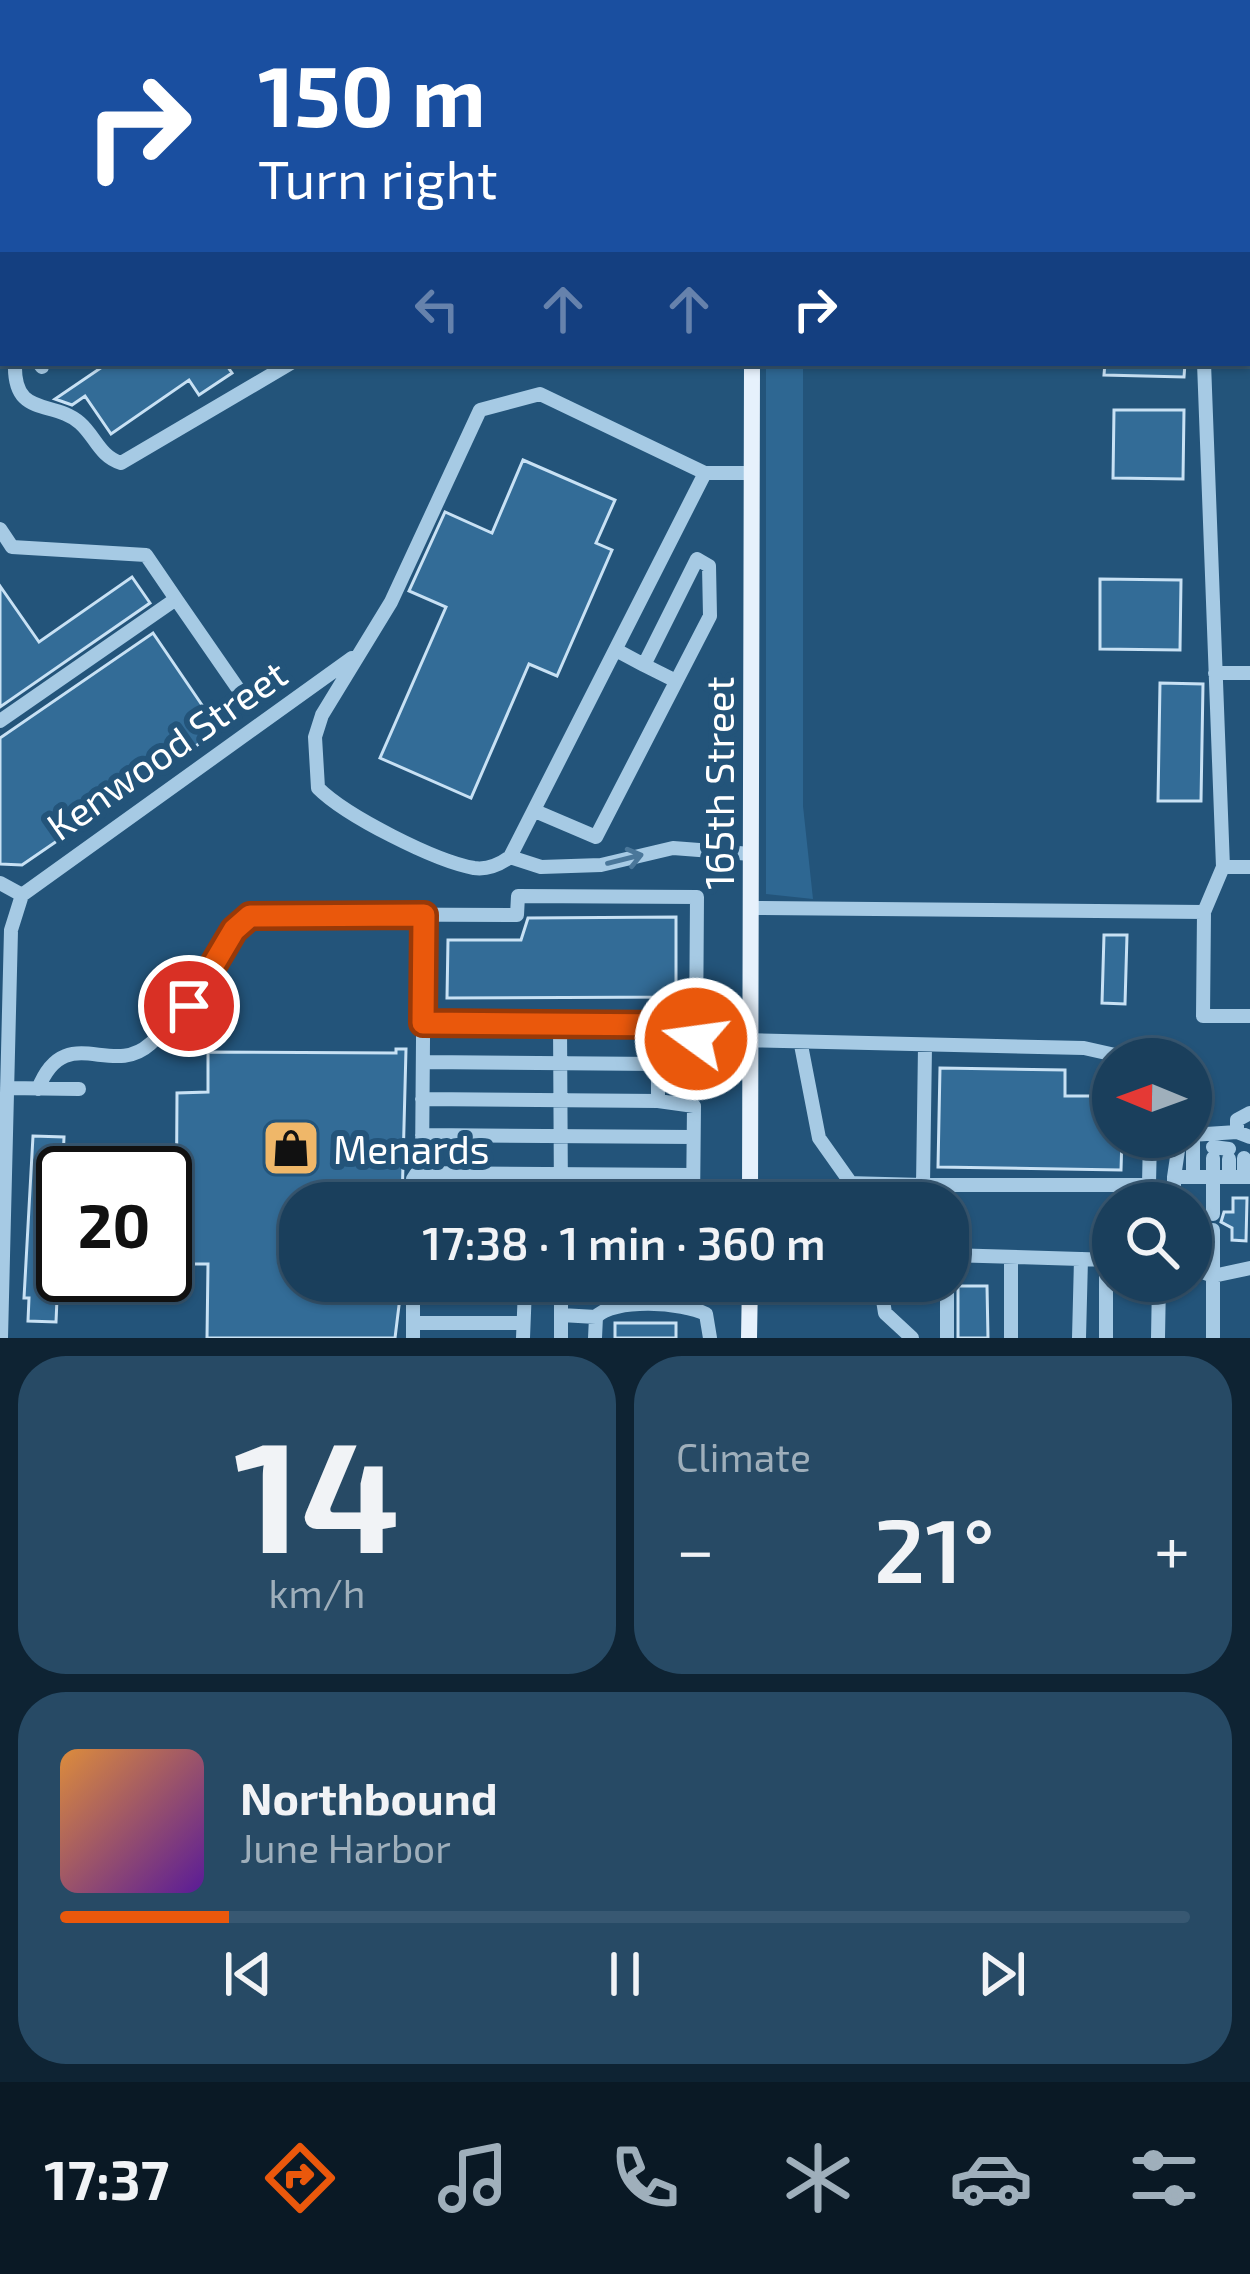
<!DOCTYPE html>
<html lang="en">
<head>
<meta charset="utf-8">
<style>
  body { margin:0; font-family:"Exo 2",sans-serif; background:#274a65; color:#f1f3f6; height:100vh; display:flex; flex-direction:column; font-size:45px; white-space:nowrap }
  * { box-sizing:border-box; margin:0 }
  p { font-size:39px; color:#9fafbb }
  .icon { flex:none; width:66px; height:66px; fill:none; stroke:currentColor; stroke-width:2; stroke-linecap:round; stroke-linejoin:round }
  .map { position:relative; height:1338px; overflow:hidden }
  .side { display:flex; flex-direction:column; gap:18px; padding:18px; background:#0e2333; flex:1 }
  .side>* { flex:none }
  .banner { position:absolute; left:0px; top:0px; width:1251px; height:366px; box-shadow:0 3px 9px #0004,0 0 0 3px #385872; background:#1a4fa0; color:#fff; overflow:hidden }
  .needle { width:78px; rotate:271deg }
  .controls { position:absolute; left:1092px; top:1038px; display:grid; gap:24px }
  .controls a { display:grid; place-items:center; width:120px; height:120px; border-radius:50%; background:#1a3f5c; box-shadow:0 3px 9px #0004,0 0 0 3px #385872; font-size:60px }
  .speed { position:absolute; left:36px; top:1146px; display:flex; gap:24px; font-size:60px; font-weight:700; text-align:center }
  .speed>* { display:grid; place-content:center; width:156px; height:156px; border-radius:50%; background:#1a3f5c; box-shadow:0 3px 9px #0004,0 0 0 3px #385872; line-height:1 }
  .speed .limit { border:6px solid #111; border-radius:18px; background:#fff; color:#111 }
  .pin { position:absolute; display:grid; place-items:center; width:102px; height:102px; color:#fff; margin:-51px; border:6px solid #fff; border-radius:50%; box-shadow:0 3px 12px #0007 }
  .me { position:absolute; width:132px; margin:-66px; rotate:284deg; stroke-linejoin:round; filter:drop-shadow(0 0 9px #0008) }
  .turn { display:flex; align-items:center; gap:42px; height:252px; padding:0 60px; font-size:54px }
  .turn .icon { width:156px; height:156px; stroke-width:2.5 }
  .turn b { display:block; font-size:84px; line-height:102px }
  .lanes { display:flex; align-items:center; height:114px; padding:0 60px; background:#0003; justify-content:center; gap:60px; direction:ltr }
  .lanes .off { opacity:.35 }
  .big { font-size:90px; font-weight:600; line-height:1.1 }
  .side .tile { flex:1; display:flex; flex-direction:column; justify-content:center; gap:18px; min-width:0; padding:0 42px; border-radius:48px; background:#274a65 }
  .side .dial { align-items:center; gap:0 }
  .dial b { font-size:156px; line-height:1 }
  .song { display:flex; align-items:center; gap:36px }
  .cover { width:144px; height:144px; border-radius:18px; background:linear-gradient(135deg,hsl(30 70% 55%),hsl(270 70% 35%)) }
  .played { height:12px; border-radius:6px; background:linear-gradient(90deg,#ea580c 15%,#385872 15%) }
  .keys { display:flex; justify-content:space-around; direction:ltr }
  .heat { display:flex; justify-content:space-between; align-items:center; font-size:66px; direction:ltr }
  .side .tiles { flex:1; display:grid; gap:18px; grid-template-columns:1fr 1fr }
  .tile:last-child { grid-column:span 2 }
  .trip { position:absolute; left:279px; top:1182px; width:690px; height:120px; border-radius:48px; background:#1a3f5c; box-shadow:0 3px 9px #0004,0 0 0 3px #385872; font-weight:600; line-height:120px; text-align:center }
  .menu { display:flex; height:192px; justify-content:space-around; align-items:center; background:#0a1925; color:#9fafbb }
  .menu .icon { width:84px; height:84px }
  .menu .selected { color:#ea580c }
  .menu b { font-size:54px; color:#f1f3f6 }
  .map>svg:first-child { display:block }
  .green { fill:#2e6792 }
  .building { fill:#336c97; stroke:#c8e1f4; stroke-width:3 }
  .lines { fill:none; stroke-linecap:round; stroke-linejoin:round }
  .minor { stroke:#a6cae4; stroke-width:14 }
  .major { stroke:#e6f1fc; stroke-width:16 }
  .oneway { stroke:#4a779a }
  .route-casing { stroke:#983908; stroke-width:30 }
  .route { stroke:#ea580c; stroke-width:21 }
  .labels { text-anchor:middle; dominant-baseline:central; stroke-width:12; stroke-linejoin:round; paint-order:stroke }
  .street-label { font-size:39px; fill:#fff; stroke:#23547a }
  .poi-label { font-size:39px; fill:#fff; stroke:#23547a; text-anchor:start }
</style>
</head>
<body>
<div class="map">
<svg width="1250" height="1338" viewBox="0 0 1250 1338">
  <rect width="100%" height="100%" fill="#23547a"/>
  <path class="green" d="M766 363H803V806L813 899 766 894Z"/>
  <path class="building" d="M108 363H225L232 373 199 395 189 380 111 434 85 396 72 405 55 399Z
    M1105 363H1185L1184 377 1104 375Z
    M1114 410H1184L1183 479 1113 478Z
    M523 460 615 500 596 543 612 550 557 676 529 664 471 798 380 758 446 607 409 591 445 512 492 533Z
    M132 577 150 603 0 707V586L39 642Z
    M1100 579 1181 580 1180 650 1100 649Z
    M153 633 219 730 22 865 0 864V738Z
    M1160 683 1203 684 1201 801H1158Z
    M676 917V997L447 998 448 940H521L528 918Z
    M1104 935H1127L1125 1004 1102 1003Z
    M396 1049H406L402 1203H300V1281H402L395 1338H207L208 1264H176L177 1093 208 1092V1052L396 1053Z
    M940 1068 1065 1070V1096H1113V1137H1122L1121 1170 938 1167Z
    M33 1136 64 1137 56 1322 28 1321 29 1298H24Z
    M1233 1198H1247L1246 1241 1232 1240V1228L1221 1222 1224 1212H1233Z
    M958 1286H987L988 1338H958Z
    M615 1323H676V1338H615Z"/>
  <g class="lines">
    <path class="minor" d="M295 0 297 3
      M673 0 713 3
      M193 3 197 0
      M336 3 341 0
      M957 3V0
      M1203 3V0
      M1248 64H1250
      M0 140 3 138
      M1248 273H1250
      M0 306 3 310
      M1248 314H1250
      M15 363C13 419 53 399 80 423 95 436 100 457 121 463L291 363
      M39 363 42 367
      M1204 363 1223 867
      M705 473 510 857C499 865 488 870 474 868 435 861 346 816 318 788L315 737 322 715 391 602 480 410 540 394 705 473H751
      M0 529 12 547 146 555 176 599 0 721
      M176 599 241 693
      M644 665 676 681
      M1215 673H1250
      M535 811 596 837 710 616 709 566 697 559 644 665 616 650
      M510 857 541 867 601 865 673 848 751 854
      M1250 867H1223L1204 912 1203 1016H1250
      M0 883 22 895
      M751 908 1204 912
      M423 1023 673 1025 718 1051 750 1044
      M560 1024 561 1203
      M658 1025V1101L694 1106 693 1203
      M696 1039 1084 1048 1133 1059
      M801 1045 819 1138 865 1203
      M925 1046 923 1185H1139
      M423 1062 658 1064
      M7 1088 79 1089
      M38 1089C65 1020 111 1079 150 1044 163 1032 180 1018 190 1003 211 975 222 926 257 914L517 915 518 896 697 897 696 1039
      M422 1099 658 1101
      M1237 1132V1120L1250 1113
      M422 1135 693 1137
      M1191 1135 1237 1132 1250 1137
      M1213 1147 1229 1149
      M1213 1158V1214
      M1244 1158V1177
      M417 1173 693 1175
      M1174 1177 1180 1137
      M1193 1177V1135
      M1229 1177V1159
      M847 1183 923 1185V1203
      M413 1203V1179L422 1165 424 915
      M1138 1203 1139 1185 1149 1184 1150 1137
      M1174 1203V1177H1250
      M1213 1230V1276L1250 1268
      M948 1255 1113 1260
      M1191 1268 1213 1276V1338
      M561 1281V1338
      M803 1281 825 1292 868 1288 881 1296
      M880 1281 885 1313 912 1338
      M947 1281V1338
      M561 1282 750 1285
      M413 1285 525 1288
      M561 1315 596 1317C613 1298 683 1302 706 1314L710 1338
      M413 1323H523
      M1 1338 11 930 22 895 352 658
      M413 1338V1281
      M523 1338 525 1288H561
      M595 1338 596 1317
      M1011 1338V1258
      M1079 1338 1081 1259
      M1106 1338V1259
      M1158 1338 1159 1281"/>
    <path class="major" d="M752 0V3
      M750 1203 752 363
      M749 1338 750 1281"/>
  </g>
  <defs><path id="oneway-shaft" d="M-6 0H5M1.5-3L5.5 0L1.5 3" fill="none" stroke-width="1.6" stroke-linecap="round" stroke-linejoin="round" transform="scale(3)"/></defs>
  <use class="oneway" href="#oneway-shaft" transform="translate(625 859) rotate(-14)"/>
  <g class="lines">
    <g class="route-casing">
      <path id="route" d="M189 1006 234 930 250 916 424 915 423 1023 674 1025 696 1039"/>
    </g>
    <use href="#route" class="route"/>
  </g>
  <defs>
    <g id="shop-square" transform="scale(3)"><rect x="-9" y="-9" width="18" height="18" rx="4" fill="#efb769" stroke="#23547a"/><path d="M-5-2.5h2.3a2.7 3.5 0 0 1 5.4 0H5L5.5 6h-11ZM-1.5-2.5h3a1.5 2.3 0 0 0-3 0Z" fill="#111"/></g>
  </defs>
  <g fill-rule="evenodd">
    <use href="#shop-square" x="291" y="1148"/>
  </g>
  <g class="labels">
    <g class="street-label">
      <text transform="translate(166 749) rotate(-35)">Kenwood Street</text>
      <text transform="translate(718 783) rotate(-90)">165th Street</text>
    </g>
    <g class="poi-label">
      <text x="333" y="1148">Menards</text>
    </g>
  </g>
</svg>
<div class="controls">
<a><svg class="needle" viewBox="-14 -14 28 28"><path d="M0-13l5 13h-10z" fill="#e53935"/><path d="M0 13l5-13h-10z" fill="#9fafbb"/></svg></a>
<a><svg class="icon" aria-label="search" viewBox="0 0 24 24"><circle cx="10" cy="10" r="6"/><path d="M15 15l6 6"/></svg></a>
</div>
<div class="speed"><div class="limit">20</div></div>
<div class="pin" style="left:189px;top:1006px;background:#d93025"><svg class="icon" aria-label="arrive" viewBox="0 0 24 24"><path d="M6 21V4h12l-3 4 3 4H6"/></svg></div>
<svg class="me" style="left:696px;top:1039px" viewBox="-20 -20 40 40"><circle r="17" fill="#ea580c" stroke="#fff" stroke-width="3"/><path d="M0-11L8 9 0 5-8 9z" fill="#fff"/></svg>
<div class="trip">17:38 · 1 min · 360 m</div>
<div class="banner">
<div class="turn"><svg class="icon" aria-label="right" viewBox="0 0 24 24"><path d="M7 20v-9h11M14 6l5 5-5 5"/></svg><div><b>150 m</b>Turn right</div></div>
<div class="lanes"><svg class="icon off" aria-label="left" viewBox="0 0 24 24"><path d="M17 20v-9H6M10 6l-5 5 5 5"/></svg><svg class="icon off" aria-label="ahead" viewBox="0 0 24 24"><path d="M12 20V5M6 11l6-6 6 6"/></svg><svg class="icon off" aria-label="ahead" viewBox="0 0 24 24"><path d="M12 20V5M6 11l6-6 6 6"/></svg><svg class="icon" aria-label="right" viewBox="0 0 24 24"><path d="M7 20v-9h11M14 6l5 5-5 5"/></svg></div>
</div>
</div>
<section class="side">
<div class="tiles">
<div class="tile dial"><b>14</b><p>km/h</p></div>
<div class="tile"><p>Climate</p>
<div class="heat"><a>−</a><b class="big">21°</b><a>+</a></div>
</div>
<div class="tile">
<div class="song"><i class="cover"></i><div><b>Northbound</b><p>June Harbor</p></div></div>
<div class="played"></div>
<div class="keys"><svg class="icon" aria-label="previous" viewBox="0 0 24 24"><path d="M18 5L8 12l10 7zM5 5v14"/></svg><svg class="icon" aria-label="pause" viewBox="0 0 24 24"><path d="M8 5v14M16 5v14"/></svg><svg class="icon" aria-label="next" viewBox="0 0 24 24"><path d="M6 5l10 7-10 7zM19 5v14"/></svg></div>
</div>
</div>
</section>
<nav class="menu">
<b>17:37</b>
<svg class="icon selected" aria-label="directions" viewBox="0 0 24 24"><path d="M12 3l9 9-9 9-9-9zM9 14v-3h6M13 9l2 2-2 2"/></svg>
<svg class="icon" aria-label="music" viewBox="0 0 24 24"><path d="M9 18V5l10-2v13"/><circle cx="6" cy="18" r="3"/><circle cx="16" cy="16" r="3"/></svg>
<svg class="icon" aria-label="phone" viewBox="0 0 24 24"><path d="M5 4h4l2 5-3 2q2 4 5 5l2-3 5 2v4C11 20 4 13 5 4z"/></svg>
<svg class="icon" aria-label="climate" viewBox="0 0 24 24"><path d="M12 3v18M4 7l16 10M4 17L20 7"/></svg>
<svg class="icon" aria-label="car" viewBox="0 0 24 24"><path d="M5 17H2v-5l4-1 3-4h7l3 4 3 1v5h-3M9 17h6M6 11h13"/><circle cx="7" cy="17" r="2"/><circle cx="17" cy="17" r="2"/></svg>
<svg class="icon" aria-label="filters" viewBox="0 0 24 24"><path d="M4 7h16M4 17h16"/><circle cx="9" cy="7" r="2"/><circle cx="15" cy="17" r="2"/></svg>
</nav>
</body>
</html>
